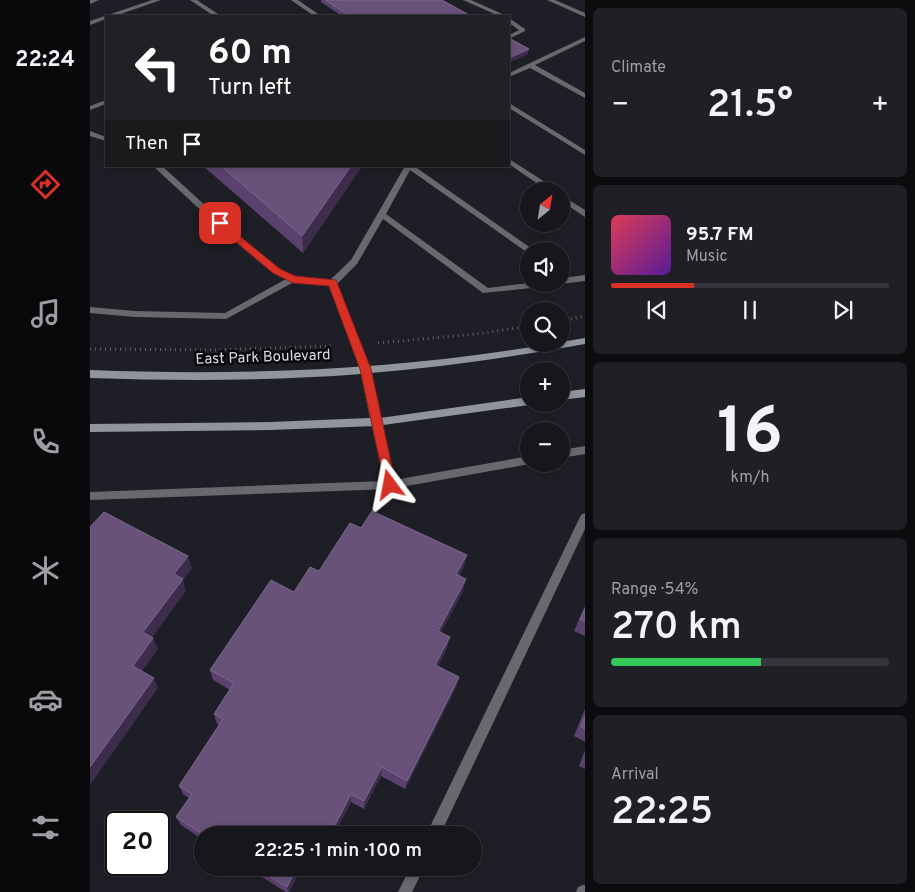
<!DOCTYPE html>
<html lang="en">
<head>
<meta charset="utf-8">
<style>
  body { margin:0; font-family:Overpass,sans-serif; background:#1f1f25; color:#f1f3f6; height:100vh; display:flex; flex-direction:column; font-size:19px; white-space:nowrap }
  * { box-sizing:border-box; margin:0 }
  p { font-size:16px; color:#9e9fa3 }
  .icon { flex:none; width:28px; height:28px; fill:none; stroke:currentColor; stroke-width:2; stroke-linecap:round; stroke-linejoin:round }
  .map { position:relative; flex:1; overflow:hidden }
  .side { display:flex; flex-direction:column; gap:8px; padding:8px; background:#0c0c0f; width:330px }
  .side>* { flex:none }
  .banner { position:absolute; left:15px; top:15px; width:405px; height:152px; border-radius:0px; box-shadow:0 2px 8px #0003,0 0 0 1px #35353b; background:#202124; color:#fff; overflow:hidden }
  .needle { width:32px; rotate:30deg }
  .controls { position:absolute; left:430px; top:182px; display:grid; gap:10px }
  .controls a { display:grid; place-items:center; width:50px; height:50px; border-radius:50%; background:#16161c; box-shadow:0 2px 8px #0003,0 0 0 1px #35353b; font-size:25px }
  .speed { position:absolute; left:15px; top:811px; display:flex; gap:10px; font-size:25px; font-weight:700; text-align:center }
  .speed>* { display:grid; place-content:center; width:65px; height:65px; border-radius:50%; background:#16161c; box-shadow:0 2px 8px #0003,0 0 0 1px #35353b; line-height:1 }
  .speed .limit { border:2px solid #111; border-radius:8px; background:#fff; color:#111 }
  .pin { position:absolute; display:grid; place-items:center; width:42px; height:42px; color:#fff; margin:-21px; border-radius:10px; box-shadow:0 2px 8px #0006 }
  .me { position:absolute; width:55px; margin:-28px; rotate:347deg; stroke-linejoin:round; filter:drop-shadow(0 0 4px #0008) }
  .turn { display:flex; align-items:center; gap:18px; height:105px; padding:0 20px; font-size:22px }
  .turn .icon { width:65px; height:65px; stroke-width:2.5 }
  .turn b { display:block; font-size:35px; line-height:42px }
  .then { display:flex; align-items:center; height:48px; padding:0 20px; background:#0003; gap:10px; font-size:19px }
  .big { font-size:38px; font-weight:600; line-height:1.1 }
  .side .widget { flex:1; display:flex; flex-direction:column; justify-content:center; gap:8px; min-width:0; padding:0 18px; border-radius:8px; background:#1f1f25 }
  .side .dial { align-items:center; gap:0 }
  .dial b { font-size:65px; line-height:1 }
  .song { display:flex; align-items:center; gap:15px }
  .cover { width:60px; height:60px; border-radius:8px; background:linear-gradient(135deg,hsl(350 70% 55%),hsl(270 70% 35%)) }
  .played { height:5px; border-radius:2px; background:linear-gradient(90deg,#d93025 30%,#35353b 30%) }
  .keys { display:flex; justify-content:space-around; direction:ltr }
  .heat { display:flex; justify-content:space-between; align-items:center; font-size:28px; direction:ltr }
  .charge { height:8px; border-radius:4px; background:linear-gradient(90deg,#34c759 54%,#35353b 0) }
  .trip { position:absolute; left:104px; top:826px; width:288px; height:50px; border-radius:25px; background:#16161c; box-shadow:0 2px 8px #0003,0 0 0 1px #35353b; font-weight:600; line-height:50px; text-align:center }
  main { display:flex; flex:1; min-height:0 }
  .tabs { display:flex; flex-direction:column; width:90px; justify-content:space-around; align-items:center; background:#09090b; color:#9e9fa3 }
  .tabs .icon { width:35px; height:35px }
  .tabs .current { color:#d93025 }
  .tabs b { font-size:22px; color:#f1f3f6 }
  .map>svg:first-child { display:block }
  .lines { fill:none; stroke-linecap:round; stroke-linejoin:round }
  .path { stroke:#616168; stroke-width:3; stroke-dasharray:1 4; stroke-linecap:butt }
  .service { fill:#67696d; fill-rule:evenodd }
  .tertiary { fill:#67696d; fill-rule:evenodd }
  .secondary { fill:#90949b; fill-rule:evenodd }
  .wall { fill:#5b426e }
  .shaded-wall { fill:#3d2c4c }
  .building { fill:#69527a; stroke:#7b688a }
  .route { fill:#d93025; stroke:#8d1f18 }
  .labels { text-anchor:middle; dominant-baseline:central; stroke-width:5; stroke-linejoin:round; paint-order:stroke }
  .street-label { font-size:15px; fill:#dcdde2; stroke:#08080c }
</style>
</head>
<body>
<main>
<nav class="tabs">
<b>22:24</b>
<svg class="icon current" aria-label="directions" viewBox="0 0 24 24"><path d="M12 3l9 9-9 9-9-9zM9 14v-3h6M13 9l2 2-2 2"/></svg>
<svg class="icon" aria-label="music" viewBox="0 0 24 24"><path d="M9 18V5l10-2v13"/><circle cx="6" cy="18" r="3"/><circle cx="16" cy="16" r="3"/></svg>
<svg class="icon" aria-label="phone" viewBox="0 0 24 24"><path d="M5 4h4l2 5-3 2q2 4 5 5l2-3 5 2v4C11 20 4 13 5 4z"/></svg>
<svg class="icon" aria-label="climate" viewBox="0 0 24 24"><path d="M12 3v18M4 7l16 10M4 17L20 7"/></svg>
<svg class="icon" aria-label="car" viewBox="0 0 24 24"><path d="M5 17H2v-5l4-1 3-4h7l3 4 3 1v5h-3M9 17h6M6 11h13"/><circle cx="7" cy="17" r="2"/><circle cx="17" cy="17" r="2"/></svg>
<svg class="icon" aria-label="filters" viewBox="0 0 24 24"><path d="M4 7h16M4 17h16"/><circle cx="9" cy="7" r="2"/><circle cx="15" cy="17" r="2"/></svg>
</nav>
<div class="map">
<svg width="495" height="892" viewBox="0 0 495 892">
  <rect width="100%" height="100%" fill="#1e1e26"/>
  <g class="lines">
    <path class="path" d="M471 321 495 316
      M288 343 386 334 439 326
      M0 349 122 350 244 346"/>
    <path class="service" d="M0 0H9L0 4Z
      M62 0H71L25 16H16V19L0 25V21Z
      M100 0H107L131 16H124Z
      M201 0H208L231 16H224Z
      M373 0H381L417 16H409Z
      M419 18 435 29V31L419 39V35L429 30 419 23Z
      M495 37V41L445 65 495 93V98L440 68 419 77V73Z
      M16 100V104L0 110V106Z
      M419 103 495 150V155L419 108Z
      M0 131 16 137V141L0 136Z
      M419 159 466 189 467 191H458L419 164Z
      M63 166H72L150 237 189 269 205 276 240 280 261 260 315 166H324L445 251H439L438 253 320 170 296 214 398 288 439 283 455 284 451 287 393 293 293 219 267 264 247 284 280 369 275 372 270 369 239 286 204 282 136 319 45 317 0 313V307L45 311 135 313 196 279 183 273 144 241Z
      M471 195 495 210V217L471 201Z
      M495 275V281L471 284H470L471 278Z
      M286 418 291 422 304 480 439 456V464H440L300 489 0 500V492L294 481 281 422Z
      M495 446V454L471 458V450Z
      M495 513V529L350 835H336L491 515Z
      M320 868H334L322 892H308Z
      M493 885H495V892H486L488 887Z"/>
    <path class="tertiary" d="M457 0H465L495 13V17Z"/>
    <path class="secondary" d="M495 338V344C424 357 353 367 281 373L290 418 439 397V404H442L439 405 286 426 180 430 0 432V424L180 422 280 418 271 374C181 381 91 381 0 378V370C154 376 307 370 459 344H471V342Z
      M495 389V397L471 400V392Z"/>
  </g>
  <path class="wall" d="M231 0H352L381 16H252L231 2Z
    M113 166H272L213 253Z
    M271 528 374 567 369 575 373 591 351 632 357 648 348 666 369 677 366 687 315 789 291 776 274 809 261 802 244 835H112V839L91 825 86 817 99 798 93 794 89 786 129 725 127 724 124 714 140 690 123 680 120 670 204 592 229 571Z
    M495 606V636L484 631Z
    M495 709V742L484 736Z
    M495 750V769L489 766Z
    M157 868H227L223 875 212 868 199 892H196Z"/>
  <path class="shaded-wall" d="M439 49 438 54 419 63V58Z
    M261 166H272L213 253 212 236Z
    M377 555 374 567 364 586 366 574Z
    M98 556 102 568 93 580 96 591 58 643 53 632 84 574Z
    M376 579 373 591 346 642 348 631Z
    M360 637 357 648 343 676 345 665Z
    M63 638 68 649 48 677 43 666Z
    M369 677 366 687 315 789 317 781Z
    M64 678 68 688 0 785V767Z
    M292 767 291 776 274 809V801Z
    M261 794V802L244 835H240Z
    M207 868H212L199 892H198L197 887Z
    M222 868H227L223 875Z"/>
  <path class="building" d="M235 0H352L381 16H260Z
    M419 38 439 49 419 58Z
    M131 166H261L212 236Z
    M282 511 377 555 366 574 376 579 348 631 360 637 345 665 369 677 317 781 292 767 274 801 261 794 240 835H114L86 817 102 794 89 786 133 719 124 714 144 683 120 670 181 580 204 592 220 567 229 571 260 523 271 528Z
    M14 512 98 556 84 574 93 579 53 632 63 638 43 666 64 678 0 767V527Z
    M495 608V622L490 619Z
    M495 716V729L491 727Z
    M165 868H207L197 887Z"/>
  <path class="route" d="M130 220 190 269 205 276 246 280 281 369 306 485 305 489H296L295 485 270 369 239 286 203 283 183 273 126 225 125 223Z"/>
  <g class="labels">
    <g class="street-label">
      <text transform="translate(173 358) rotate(-2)">East Park Boulevard</text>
    </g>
  </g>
</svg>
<div class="controls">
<a><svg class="needle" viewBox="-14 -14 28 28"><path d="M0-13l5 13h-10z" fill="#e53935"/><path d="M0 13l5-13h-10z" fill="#9e9fa3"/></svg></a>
<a><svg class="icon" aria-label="sound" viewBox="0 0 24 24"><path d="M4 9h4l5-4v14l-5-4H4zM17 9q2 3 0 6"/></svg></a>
<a><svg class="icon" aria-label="search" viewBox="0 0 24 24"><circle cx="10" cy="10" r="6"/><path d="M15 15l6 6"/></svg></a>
<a>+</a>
<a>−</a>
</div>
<div class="speed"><div class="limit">20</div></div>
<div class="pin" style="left:130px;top:223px;background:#d93025"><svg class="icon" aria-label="arrive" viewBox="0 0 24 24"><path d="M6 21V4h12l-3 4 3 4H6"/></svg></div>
<svg class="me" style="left:300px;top:485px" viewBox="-20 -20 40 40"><path d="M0-17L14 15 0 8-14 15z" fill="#d93025" stroke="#fff" stroke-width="4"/></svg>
<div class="trip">22:25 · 1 min · 100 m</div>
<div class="banner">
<div class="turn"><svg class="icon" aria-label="left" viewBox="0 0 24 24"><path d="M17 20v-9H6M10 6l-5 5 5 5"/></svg><div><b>60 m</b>Turn left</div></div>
<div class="then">Then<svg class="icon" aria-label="arrive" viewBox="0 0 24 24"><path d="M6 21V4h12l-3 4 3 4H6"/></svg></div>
</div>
</div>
<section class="side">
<div class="widget"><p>Climate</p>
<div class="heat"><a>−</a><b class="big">21.5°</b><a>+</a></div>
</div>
<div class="widget">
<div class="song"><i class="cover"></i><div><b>95.7 FM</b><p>Music</p></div></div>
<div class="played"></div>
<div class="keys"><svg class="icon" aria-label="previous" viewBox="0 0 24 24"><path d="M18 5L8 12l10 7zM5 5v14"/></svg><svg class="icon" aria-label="pause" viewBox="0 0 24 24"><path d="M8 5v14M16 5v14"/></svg><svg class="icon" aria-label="next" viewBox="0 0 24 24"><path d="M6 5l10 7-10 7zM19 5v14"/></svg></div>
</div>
<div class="widget dial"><b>16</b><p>km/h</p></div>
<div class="widget"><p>Range · 54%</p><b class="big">270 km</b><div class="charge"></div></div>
<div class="widget"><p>Arrival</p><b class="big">22:25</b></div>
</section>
</main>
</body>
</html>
